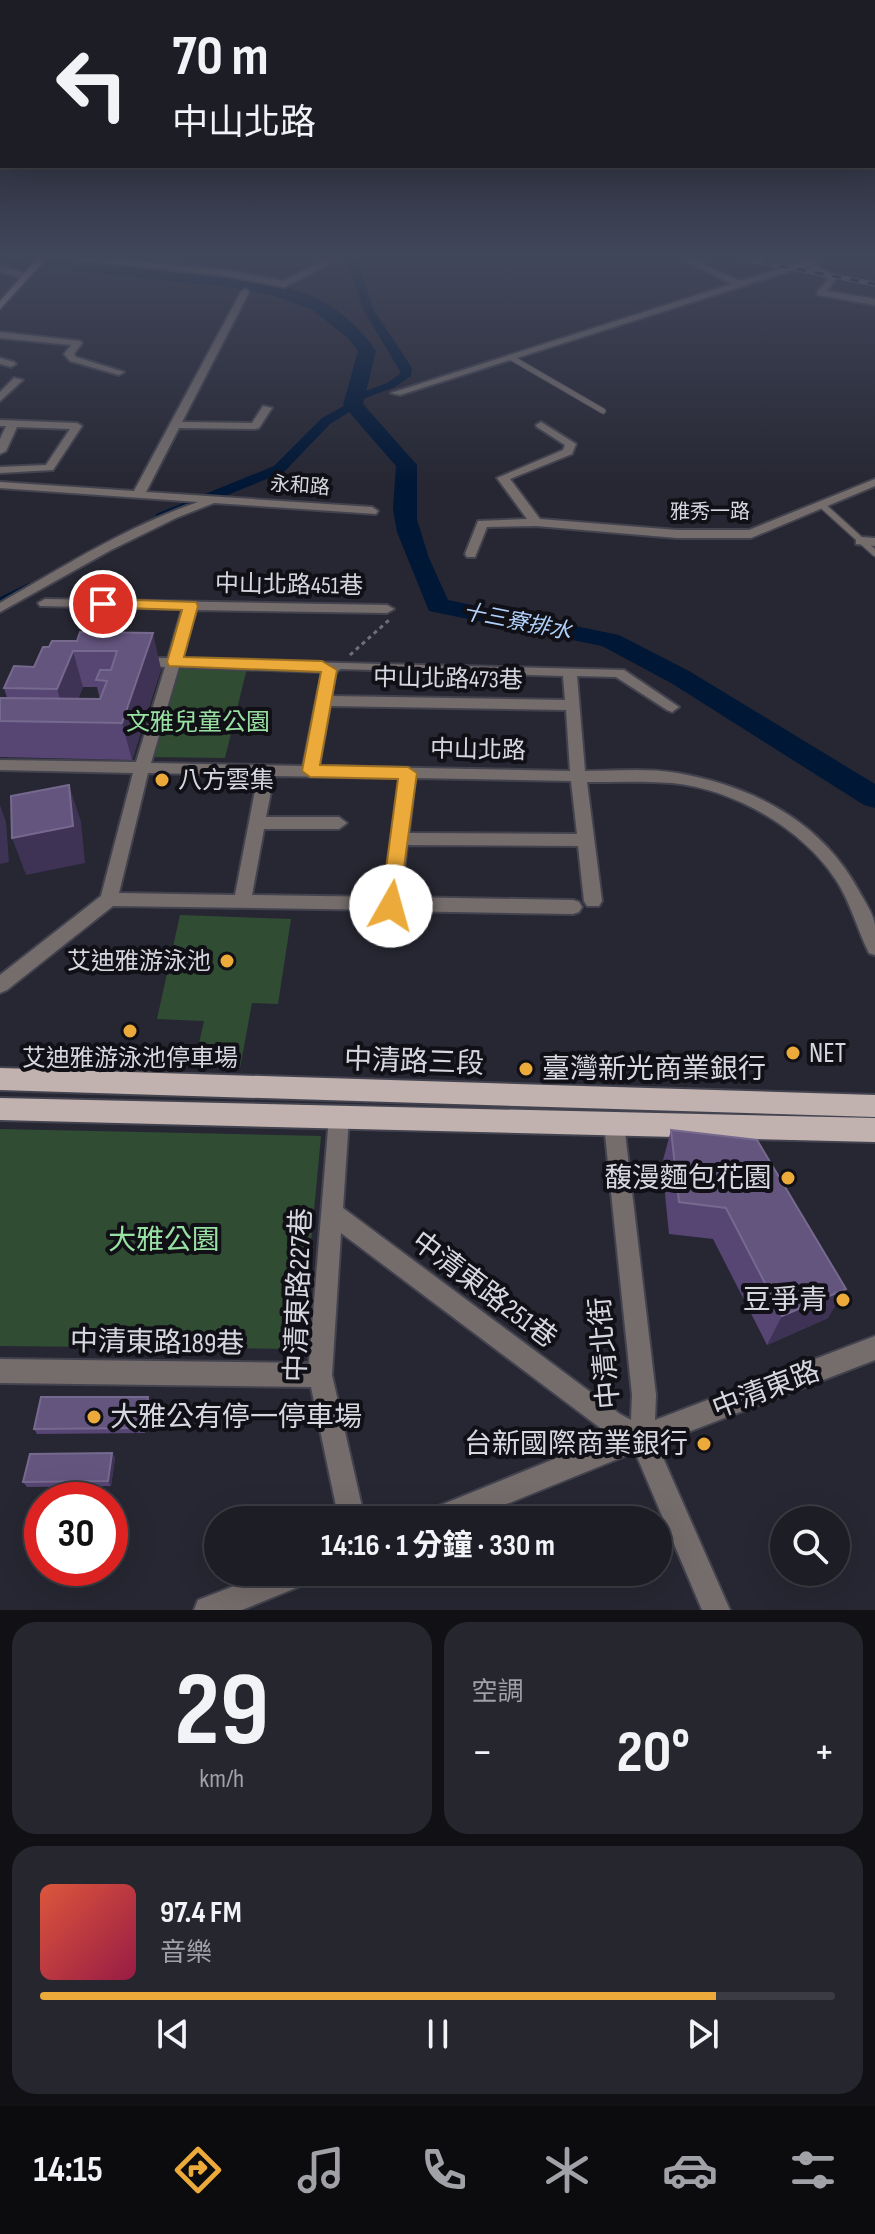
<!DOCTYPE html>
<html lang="zh-TW">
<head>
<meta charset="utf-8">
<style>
  body { margin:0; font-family:"Sofia Sans Condensed","Noto Sans TC",sans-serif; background:#25262e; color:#f1f3f6; height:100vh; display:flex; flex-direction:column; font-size:30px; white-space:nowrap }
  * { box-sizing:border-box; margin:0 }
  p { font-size:26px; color:#a0a2a7 }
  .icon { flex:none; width:44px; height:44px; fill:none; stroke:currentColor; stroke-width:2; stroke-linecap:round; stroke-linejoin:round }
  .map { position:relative; height:1610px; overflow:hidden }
  .side { display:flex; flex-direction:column; gap:12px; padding:12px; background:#101015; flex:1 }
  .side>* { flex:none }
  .hud { position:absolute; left:0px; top:0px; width:876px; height:168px; box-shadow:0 8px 32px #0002,0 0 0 2px #3b3b43; background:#1d1d26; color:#f1f3f6; overflow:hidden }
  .tools { position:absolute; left:770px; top:1506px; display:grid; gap:16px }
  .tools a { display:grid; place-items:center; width:80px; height:80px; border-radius:50%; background:#1d1d26; box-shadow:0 8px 32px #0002,0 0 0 2px #3b3b43; font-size:40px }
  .speed { position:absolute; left:24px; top:1482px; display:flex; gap:16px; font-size:40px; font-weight:700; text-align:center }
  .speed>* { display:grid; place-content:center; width:104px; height:104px; border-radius:50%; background:#1d1d26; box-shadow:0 8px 32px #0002,0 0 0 2px #3b3b43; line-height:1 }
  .speed .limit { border:12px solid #d22; background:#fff; color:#111 }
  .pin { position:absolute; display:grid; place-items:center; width:68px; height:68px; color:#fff; margin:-34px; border:4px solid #fff; border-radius:50%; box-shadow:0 2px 8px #0007 }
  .me { position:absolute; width:88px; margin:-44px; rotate:7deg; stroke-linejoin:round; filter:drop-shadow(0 0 6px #0008) }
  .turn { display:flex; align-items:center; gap:28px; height:168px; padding:0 40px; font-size:36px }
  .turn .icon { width:104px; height:104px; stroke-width:2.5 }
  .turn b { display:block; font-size:56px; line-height:68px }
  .big { font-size:60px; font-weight:700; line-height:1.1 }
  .side .tile { flex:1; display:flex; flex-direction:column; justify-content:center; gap:12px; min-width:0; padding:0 28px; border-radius:24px; background:#25262e }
  .side .dial { align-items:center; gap:0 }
  .dial b { font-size:104px; line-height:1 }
  .song { display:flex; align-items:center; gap:24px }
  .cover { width:96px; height:96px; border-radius:12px; background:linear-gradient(135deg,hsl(10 70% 55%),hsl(340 70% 35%)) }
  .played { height:8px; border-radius:4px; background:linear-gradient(90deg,#ebaa39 85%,#3b3b43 85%) }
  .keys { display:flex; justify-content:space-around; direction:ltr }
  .heat { display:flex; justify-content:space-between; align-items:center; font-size:44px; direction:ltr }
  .side .tiles { flex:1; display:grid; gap:12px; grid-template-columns:1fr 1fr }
  .tile:last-child { grid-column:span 2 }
  .trip { position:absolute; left:204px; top:1506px; width:468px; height:80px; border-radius:40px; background:#1d1d26; box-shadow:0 8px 32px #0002,0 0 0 2px #3b3b43; font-weight:700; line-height:80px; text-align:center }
  .tabs { display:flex; height:128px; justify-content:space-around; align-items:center; background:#0c0c0f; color:#a0a2a7 }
  .tabs .icon { width:56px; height:56px }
  .tabs .selected { color:#ebaa39 }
  .tabs b { font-size:36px; color:#f1f3f6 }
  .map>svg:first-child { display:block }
  .green { fill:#304d34 }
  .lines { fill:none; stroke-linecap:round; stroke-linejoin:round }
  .canal { fill:#001735; fill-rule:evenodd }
  .river { fill:#001735; fill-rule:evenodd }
  .lane-far1-casing { stroke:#43434f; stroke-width:7 }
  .lane-casing { stroke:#43434f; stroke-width:9 }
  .street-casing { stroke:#43434f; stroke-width:4 }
  .secondary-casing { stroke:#43434f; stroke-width:4 }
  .primary-casing { stroke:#43434f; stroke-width:4 }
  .path-far1 { stroke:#6f6f79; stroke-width:2; stroke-dasharray:2 2; stroke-linecap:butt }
  .path { stroke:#6f6f79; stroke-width:3; stroke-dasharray:4 4; stroke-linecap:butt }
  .lane-far1 { stroke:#756d6c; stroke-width:5 }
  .lane { stroke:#756d6c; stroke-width:6 }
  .street { fill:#756d6c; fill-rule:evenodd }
  .secondary { fill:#a09492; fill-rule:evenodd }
  .primary { fill:#c2b2af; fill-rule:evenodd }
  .rail-casing { stroke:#767681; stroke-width:5 }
  .rail { stroke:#101016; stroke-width:3; stroke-dasharray:9; stroke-linecap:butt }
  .wall { fill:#574573; fill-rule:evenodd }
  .shaded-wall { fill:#3e3255 }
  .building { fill:#64557f; stroke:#76698e; stroke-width:2 }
  .route { fill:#ebaa39; stroke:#996e25; stroke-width:2 }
  .poi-dot { fill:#ebaa39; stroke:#101016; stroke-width:3 }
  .labels { text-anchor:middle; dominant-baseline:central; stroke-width:8; stroke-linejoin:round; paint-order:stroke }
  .far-street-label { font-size:20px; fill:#d7d7df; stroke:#101016 }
  .far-water-label { font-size:22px; font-style:italic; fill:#b0d1fb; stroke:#101016 }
  .street-label { font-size:24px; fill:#d7d7df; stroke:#101016 }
  .park-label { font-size:24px; fill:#98e1a2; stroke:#101016 }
  .poi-label { font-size:24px; fill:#d7d7df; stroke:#101016; text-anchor:start }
  .near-poi-label { font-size:28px; fill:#d7d7df; stroke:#101016; text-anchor:start }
  .near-street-label { font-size:28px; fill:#d7d7df; stroke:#101016 }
  .near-park-label { font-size:28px; fill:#98e1a2; stroke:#101016 }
</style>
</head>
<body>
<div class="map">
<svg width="875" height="1610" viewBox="0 0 875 1610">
  <rect width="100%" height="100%" fill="#272733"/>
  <path class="green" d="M179 666 247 668 225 758 151 757Z
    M180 915 291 919 278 1004 252 1003 240 1068 194 1066 204 1021 157 1019Z
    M0 1129 321 1136 301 1349 0 1346Z"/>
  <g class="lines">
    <path class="canal" d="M140 259H153L123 274 115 272Z
      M347 259H357L373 309 412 368 411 376 395 387 355 402 359 405 357 407 330 424 284 472 166 520H156V514L274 466 322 418 351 402 347 399 349 397 387 383 401 373 363 309Z
      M29 583 36 587 34 590 0 607V597Z"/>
    <path class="river" d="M6 259C64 259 121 266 178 272 225 277 280 279 322 301 343 312 363 332 376 351L363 404 417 465V520L429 558 448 600 619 635 689 671 875 784V808L864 805 671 683 602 646 429 611 397 532 393 509 396 466 343 405 358 351 348 338 311 309 275 296 236 288 14 264Z"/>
    <g class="lane-far1-casing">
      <path id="lane-far1" d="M510 357 603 411"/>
    </g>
    <g class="lane-casing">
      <path id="lane" d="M823 506 875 553"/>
    </g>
    <g class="street-casing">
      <path id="street" d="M73 259H106L226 270 283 281 328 259H339L284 287 226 276Z
        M681 259H692L740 281 810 259H823L814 263 837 278 827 291 875 299V305L818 295 817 293 828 279 806 266 400 395 391 393 732 284Z
        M0 266 29 274 30 276 26 279 0 272Z
        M245 289 249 292 182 422 252 423 263 406 272 408 259 428 255 429 179 428 146 492 372 507 378 511 376 514 214 503 176 518 111 550 0 612V603C64 566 128 526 198 502L0 488V482L134 491 241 292Z
        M0 332 80 341 82 343 74 354 76 357 124 372 119 375 70 361 64 354 71 345 0 338Z
        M0 358 14 362 16 364 11 367 0 364Z
        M14 378 23 380 0 401V392Z
        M0 420 77 423 82 426 53 470 0 473V467L46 465 70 429 17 427 6 451 0 454V439L6 426H0Z
        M541 422 576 444 572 454 510 479 540 519 677 530H749L875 479V486L751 538H677L536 526 487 527 475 557H467L465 554 478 521 527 519 497 478 563 450 565 445 537 427 536 425Z
        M860 537 875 538V546L856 544V538Z
        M45 599 387 605 394 609 387 613 196 610 181 659 624 670 679 707 672 712 667 710 616 677 577 676 585 771C615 771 648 768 677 773 753 786 822 822 859 891 865 902 873 913 875 925 875 934 875 946 875 955L869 953C857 929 851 903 836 880 803 829 734 789 672 783 644 781 615 782 587 782L602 901 599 906H587L584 901 578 846 407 845 401 897 573 900 579 902 582 907 579 912 573 914 397 911 391 913 385 910 113 906 7 990 0 993V975L101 896 133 773 0 770V760L136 762 165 667 140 666 133 662 140 658H168L182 609 40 606 38 603ZM179 667 322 672 303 766 151 763ZM341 669 563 676 565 700 331 696 336 672ZM330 706 566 710 570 771 319 766ZM148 773 258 775 235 895 119 893ZM274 776 400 778 384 897 252 895 264 829H339L347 823 339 817H266ZM415 778 571 781 577 834 409 833Z
        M339 1108 346 1111 349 1117 343 1208 620 1414 631 1420 632 1395 604 1124 607 1117 614 1115 621 1117 624 1124 656 1395 655 1420 875 1336V1360L657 1444 730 1610H702L635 1452 467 1520H422L426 1511 611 1436 341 1233 332 1375 365 1520H339L311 1387 0 1383V1359L309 1363 329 1117 332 1111Z
        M270 1572H317L313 1581 242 1610H194L198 1600Z"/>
    </g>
    <g class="secondary-casing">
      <path id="secondary" d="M37 259H46L0 309V301Z"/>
    </g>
    <g class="primary-casing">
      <path id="primary" d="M0 1068 875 1095V1117L0 1090Z
        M0 1098 875 1118V1142L0 1120Z"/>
    </g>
    <path class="path-far1" d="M387 622 389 620"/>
    <path class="path" d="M350 655 389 620"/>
    <use href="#lane-far1" class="lane-far1"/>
    <use href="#lane" class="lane"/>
    <use href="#street" class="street"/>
    <use href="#secondary" class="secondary"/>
    <use href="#primary" class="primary"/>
    <g class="rail-casing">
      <path id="rail" d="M744 259 875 284"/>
    </g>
    <use href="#rail" class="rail"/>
  </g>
  <path class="wall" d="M80 632 161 669 132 760 0 757V698H7L4 688 34 667 49 647 77 641ZM83 687H97L100 699H78Z
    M671 1130 828 1318 767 1345 713 1239 669 1234 662 1164Z
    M150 1401 145 1433 37 1434 34 1429Z
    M112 1453 115 1458 111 1486 27 1487 23 1482Z"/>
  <path class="shaded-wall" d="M153 633 161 669 132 760 122 723Z
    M73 651 83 687 69 722H67L57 689Z
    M69 785 81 822 85 863 26 875 12 838Z
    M0 805 6 822 9 862 0 864Z
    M846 1289 828 1318 767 1345 782 1316Z
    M148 1397 150 1401 145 1433 143 1428Z
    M112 1453 115 1458 111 1486 108 1481Z"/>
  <path class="building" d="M80 632 153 633 122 723 0 721V698L100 699 107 681 96 680 100 670H111L117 651H73L57 689 4 688 14 666 34 667 43 647H49L52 641H77Z
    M69 785 73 826 12 838 11 796Z
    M671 1130 757 1140 846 1289 782 1316 726 1208 679 1202Z
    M41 1397H148L143 1428 34 1429Z
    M112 1453 108 1481 23 1482 30 1454Z"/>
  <linearGradient id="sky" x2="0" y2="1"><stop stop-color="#15151c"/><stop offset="0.53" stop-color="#41475b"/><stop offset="1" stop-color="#41475b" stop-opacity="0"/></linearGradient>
  <rect width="875" height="485" fill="url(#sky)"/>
  <path class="route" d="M103 599 196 602 198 606 184 657 322 661 337 670 320 765 408 767 417 773 398 911H384L381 906 398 779 310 777 302 771 321 672 169 666 167 662 182 610 98 607 96 604Z"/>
  <g class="poi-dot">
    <circle cx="162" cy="780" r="8"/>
    <circle cx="227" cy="961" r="8"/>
    <circle cx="130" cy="1031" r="8"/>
    <circle cx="793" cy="1053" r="8"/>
    <circle cx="526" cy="1069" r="8"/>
    <circle cx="788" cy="1178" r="8"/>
    <circle cx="843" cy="1300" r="8"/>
    <circle cx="94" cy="1417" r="8"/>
    <circle cx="704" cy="1444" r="8"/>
  </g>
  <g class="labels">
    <g class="far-street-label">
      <text transform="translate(300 486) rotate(4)">永和路</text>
      <text x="710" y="512">雅秀一路</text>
    </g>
    <g class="far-water-label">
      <text transform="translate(517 622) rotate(11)">十三寮排水</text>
    </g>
    <g class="street-label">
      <text transform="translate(289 585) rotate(1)">中山北路451巷</text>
      <text transform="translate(448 679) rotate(1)">中山北路473巷</text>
      <text transform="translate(478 750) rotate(1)">中山北路</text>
    </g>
    <g class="park-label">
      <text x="198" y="722">文雅兒童公園</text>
    </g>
    <g class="poi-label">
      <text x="178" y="780">八方雲集</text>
      <text x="211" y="961" text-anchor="end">艾迪雅游泳池</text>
      <text x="130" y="1058" text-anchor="middle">艾迪雅游泳池停車場</text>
    </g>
    <g class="near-poi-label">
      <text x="809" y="1053">NET</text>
      <text x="542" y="1069">臺灣新光商業銀行</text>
      <text x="772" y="1178" text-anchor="end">馥漫麵包花園</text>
      <text x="827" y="1300" text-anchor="end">豆爭青</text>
      <text x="110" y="1417">大雅公有停一停車場</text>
      <text x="688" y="1444" text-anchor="end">台新國際商業銀行</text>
    </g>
    <g class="near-street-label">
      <text transform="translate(414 1062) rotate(2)">中清路三段</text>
      <text transform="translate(484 1290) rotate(37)">中清東路251巷</text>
      <text transform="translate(299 1295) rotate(-88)">中清東路227巷</text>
      <text transform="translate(157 1343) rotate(1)">中清東路189巷</text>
      <text transform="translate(605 1353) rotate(-95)">中清北街</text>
      <text transform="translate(766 1390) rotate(-21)">中清東路</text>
    </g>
    <g class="near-park-label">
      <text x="164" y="1240">大雅公園</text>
    </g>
  </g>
</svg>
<div class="tools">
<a><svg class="icon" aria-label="search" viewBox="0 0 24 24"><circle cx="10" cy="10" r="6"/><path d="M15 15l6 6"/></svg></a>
</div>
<div class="speed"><div class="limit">30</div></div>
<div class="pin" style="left:103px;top:604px;background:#d93025"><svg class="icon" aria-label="arrive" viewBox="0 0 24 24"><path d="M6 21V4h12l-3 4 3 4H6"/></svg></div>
<svg class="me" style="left:391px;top:906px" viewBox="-20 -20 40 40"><circle r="19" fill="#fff"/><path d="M0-13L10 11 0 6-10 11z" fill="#ebaa39"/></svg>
<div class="trip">14:16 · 1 分鐘 · 330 m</div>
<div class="hud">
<div class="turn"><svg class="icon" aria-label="left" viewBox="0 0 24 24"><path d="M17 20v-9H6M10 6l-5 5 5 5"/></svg><div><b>70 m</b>中山北路</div></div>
</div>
</div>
<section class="side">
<div class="tiles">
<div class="tile dial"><b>29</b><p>km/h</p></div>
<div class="tile"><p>空調</p>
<div class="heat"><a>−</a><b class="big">20°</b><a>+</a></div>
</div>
<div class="tile">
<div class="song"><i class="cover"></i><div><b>97.4 FM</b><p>音樂</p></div></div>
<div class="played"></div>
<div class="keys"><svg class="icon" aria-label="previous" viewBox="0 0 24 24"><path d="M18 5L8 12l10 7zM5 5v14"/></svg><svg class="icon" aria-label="pause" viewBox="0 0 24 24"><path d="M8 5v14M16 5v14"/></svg><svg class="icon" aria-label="next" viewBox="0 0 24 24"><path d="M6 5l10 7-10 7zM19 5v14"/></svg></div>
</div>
</div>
</section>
<nav class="tabs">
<b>14:15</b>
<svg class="icon selected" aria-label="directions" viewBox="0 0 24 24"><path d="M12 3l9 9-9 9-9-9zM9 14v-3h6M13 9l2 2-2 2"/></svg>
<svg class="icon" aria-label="music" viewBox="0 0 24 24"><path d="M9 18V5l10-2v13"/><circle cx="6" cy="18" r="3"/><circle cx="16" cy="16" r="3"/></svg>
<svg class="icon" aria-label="phone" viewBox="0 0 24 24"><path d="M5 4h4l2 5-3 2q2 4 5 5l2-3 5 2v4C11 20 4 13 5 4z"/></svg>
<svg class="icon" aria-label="climate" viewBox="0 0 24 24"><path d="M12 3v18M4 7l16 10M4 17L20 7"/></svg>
<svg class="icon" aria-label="car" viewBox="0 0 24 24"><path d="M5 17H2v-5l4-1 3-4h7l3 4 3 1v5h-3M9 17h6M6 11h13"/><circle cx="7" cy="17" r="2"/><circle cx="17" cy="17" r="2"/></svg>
<svg class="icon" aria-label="filters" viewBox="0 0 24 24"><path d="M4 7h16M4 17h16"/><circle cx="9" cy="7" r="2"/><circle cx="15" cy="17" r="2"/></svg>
</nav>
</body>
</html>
